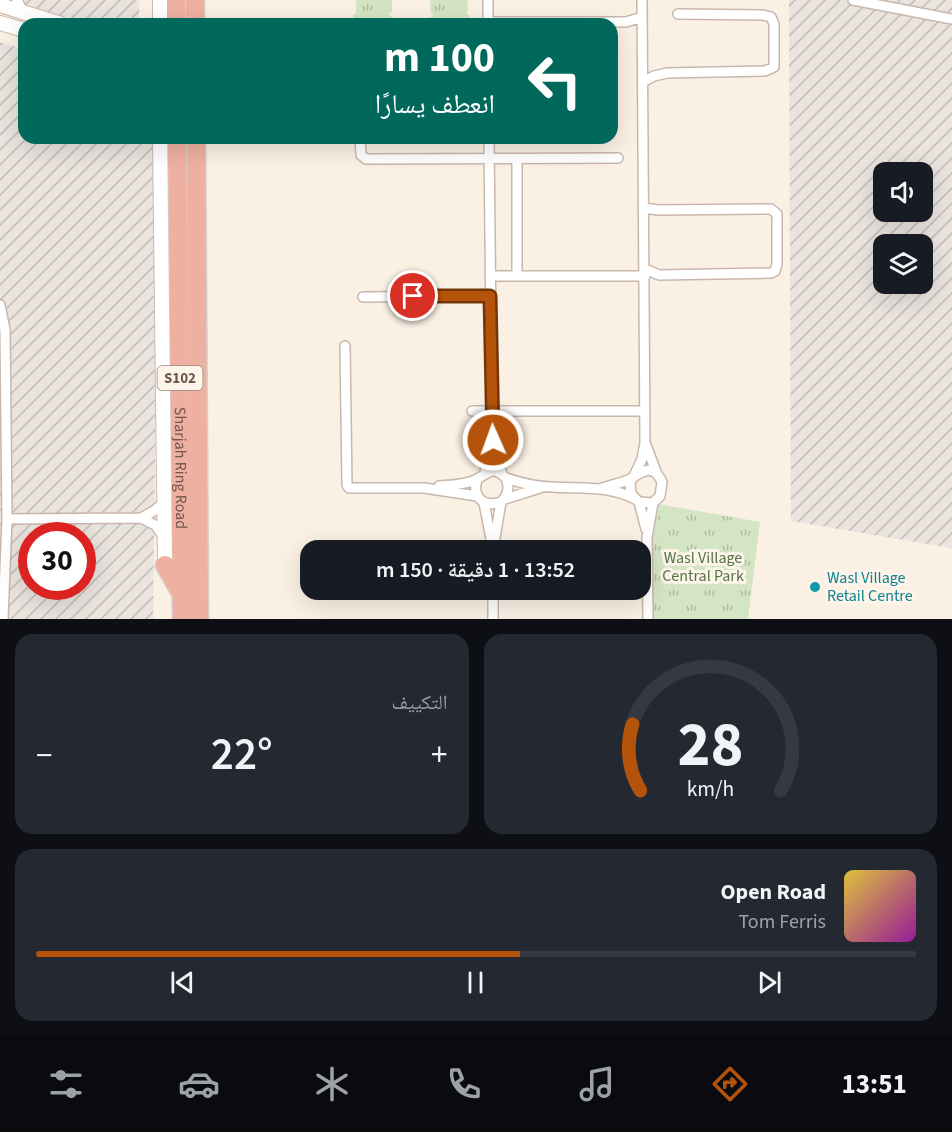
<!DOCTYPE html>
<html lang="ar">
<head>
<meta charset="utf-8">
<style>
  body { margin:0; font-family:"Source Sans 3","Noto Naskh Arabic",sans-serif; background:#242831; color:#f1f3f6; direction:rtl; height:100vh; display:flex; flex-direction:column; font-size:22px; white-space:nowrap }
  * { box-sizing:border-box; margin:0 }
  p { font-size:20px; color:#9ea1a6 }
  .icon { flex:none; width:33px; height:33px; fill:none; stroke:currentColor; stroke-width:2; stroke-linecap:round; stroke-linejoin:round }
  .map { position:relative; height:619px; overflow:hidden; direction:ltr }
  .details { display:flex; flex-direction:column; gap:15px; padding:15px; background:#0d0f14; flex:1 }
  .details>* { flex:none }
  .guide { position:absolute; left:18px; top:18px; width:600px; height:126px; border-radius:18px; box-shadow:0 6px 24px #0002; direction:rtl; background:#00695c; color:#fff; overflow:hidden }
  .tools { position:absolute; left:873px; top:162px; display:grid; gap:12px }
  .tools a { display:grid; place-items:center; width:60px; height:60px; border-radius:12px; background:#171b24; box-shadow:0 6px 24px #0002; font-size:30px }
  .speed { position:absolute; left:18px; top:522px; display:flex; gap:12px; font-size:30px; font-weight:700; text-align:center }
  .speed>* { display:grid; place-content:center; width:78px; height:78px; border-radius:50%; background:#171b24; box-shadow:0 6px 24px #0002; line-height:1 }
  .speed .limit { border:9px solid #d22; background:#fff; color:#111 }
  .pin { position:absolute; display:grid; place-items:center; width:51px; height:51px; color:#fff; margin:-26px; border:3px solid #fff; border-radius:50%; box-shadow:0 2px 6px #0007 }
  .me { position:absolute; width:66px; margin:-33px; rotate:358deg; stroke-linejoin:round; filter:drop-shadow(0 0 4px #0008) }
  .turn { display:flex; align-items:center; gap:21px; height:126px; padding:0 24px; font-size:27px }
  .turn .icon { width:78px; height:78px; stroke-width:2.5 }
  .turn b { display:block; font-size:42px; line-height:51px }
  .big { font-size:45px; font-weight:600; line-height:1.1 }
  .details .card { flex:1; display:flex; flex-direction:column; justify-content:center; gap:9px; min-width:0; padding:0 21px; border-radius:18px; background:#242831 }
  .details .dial { align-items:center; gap:0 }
  .dial svg { height:156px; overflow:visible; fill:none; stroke:#363941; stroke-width:7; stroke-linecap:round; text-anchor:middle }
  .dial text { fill:#f1f3f6; stroke:none }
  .song { display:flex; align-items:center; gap:18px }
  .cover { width:72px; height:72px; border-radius:9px; background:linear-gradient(135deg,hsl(50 70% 55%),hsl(300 70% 35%)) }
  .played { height:6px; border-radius:3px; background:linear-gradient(90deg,#b45309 55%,#363941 55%) }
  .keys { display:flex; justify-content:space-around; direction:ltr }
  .heat { display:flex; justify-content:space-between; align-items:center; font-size:33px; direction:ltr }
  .details .tiles { flex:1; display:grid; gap:15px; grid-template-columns:1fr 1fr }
  .card:last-child { grid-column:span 2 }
  .trip { position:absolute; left:300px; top:540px; width:351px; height:60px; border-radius:18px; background:#171b24; box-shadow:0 6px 24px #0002; font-weight:600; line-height:60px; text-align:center; direction:rtl }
  .dock { display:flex; height:96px; justify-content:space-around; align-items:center; background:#090b0e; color:#9ea1a6 }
  .dock .icon { width:42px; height:42px }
  .dock .selected { color:#b45309 }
  .dock b { font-size:27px; color:#f1f3f6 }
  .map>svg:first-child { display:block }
  .industrial { fill:url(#industrial-furrows); fill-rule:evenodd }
  .park { fill:url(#park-tufts) }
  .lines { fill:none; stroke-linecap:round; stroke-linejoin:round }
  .street-casing { stroke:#c9b7ac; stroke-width:12 }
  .secondary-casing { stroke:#ceb9ad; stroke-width:16 }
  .highway-casing { stroke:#d7d0cd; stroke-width:21 }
  .street { stroke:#fff; stroke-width:9 }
  .secondary { stroke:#fff; stroke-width:14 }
  .highway { stroke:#eeb0a1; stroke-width:18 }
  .route-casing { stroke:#753606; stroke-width:15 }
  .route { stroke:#b45309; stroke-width:10 }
  .culture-dot { fill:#0f9aa8; stroke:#fdf4ea; stroke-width:2 }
  .labels { text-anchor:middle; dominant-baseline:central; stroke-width:6; stroke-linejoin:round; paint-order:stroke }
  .shield { fill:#fdf4ea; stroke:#9a867c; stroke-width:1.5 }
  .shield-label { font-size:15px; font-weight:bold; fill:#6f574d }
  .street-label { font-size:16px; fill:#6f574d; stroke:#fdf4ea }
  .park-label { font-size:16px; fill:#567446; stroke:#fdf4ea }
  .culture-label { font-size:16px; fill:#0d838f; stroke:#fdf4ea; text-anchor:start }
</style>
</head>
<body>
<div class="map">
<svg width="952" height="619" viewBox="0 0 952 619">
  <defs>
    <pattern id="industrial-furrows" width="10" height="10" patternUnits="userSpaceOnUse" patternTransform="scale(1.5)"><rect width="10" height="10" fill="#eae3de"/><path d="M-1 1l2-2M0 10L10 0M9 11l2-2" fill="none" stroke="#c2bbb6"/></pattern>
    <pattern id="park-tufts" width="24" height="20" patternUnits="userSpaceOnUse" patternTransform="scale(1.5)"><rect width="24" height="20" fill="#d4e5c4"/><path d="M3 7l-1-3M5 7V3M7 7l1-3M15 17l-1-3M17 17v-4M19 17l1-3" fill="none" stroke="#b0bca1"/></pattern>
  </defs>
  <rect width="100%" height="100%" fill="#faf0e4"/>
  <path class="industrial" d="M10 0H139V24H88Z
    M789 0H952V548L791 521ZM884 172H922V212H884ZM884 244H922V284H884Z
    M0 42 24 49V138H159L153 619H0ZM32 536H82V586H32Z"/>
  <path class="park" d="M356 0H392V12L389 13V16L393 17V24H353V15L356 14Z
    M430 0H468L467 15H470V24H429L428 17H433V13H431Z
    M653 503 760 522 748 619H652Z"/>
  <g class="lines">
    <g class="street-casing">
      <path id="street" d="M17 0 23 12
        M488 0V24
        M853 0 952 19
        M488 22H626L642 17
        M643 82 654 76 667 73 765 71 774 67V24L771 17 763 15 678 14
        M360 138 361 155 366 159 618 158
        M489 138 492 429 495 452 502 474
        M517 159V276
        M644 208 658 210 771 209 777 214V264L775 271 771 273 659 275 645 269
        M490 276H645
        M363 297 490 296
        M0 305 5 330 7 519 3 619
        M345 346 347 485 349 488H424L477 496
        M472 411H645
        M646 445 657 474
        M485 472 490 440
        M635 474 642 459 645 443 642 0
        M506 478C521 483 536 487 552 487 581 489 608 485 635 499
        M439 486C449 485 467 485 477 479 489 473 492 465 506 478 510 488 508 495 501 502 483 508 472 497 477 479
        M602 488C611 485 622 483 630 479 643 471 653 463 662 482L660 496 653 503 639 502 631 494 630 483 632 478
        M505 499 540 488
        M639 502 646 529
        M484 503 491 539
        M141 518 155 525 164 537
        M7 519 141 518 154 511 165 501
        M493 550 501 502
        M493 590V619
        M648 619 647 537 653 503"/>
    </g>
    <g class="secondary-casing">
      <path id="secondary" d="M160 0V24
        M0 5 61 24
        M0 23 24 30
        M160 138 165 565"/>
    </g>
    <g class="highway-casing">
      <g id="highway">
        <path d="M176 0V24"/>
        <path d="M195 0V24"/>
        <path id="s1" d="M177 138 182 619"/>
        <path d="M196 138 199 619"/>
        <path d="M165 565 181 593"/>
      </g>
    </g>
    <use href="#street" class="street"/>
    <use href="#secondary" class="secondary"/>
    <use href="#highway" class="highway"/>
  </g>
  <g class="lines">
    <g class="route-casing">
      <path id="route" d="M413 296H490L493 440"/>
    </g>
    <use href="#route" class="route"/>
  </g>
  <circle class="culture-dot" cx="815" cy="587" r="6"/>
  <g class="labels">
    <rect class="shield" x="157.5" y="366" width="45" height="24" rx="4.5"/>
    <g class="shield-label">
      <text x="180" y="378">S102</text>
    </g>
    <g class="street-label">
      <text stroke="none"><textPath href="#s1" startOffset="330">Sharjah Ring Road</textPath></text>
    </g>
    <g class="park-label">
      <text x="703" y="558">Wasl Village<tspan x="703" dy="18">Central Park</tspan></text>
    </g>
    <g class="culture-label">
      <text x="827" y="578">Wasl Village<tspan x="827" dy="18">Retail Centre</tspan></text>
    </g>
  </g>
</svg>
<div class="tools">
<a><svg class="icon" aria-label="sound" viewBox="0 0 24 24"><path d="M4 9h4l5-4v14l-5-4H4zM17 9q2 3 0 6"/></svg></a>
<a><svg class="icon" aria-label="layers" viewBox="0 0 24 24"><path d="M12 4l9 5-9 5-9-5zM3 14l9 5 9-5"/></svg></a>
</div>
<div class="speed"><div class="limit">30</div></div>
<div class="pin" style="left:413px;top:296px;background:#d93025"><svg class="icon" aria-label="arrive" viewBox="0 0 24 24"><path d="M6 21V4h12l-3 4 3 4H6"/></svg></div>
<svg class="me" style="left:493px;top:440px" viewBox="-20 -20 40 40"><circle r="17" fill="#b45309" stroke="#fff" stroke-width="3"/><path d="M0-11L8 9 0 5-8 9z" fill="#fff"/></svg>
<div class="trip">13:52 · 1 دقيقة · 150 m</div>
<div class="guide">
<div class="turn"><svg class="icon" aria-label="left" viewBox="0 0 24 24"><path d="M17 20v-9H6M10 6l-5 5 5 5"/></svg><div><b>100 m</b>انعطف يسارًا</div></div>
</div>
</div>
<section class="details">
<div class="tiles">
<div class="card dial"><svg viewBox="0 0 100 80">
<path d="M14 69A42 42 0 1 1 86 69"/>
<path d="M14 69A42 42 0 0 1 10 35" stroke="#b45309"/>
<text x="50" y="56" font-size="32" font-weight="700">28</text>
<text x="50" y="72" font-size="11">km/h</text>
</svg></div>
<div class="card"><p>التكييف</p>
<div class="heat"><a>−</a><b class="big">22°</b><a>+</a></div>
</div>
<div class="card">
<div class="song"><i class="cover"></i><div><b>Open Road</b><p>Tom Ferris</p></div></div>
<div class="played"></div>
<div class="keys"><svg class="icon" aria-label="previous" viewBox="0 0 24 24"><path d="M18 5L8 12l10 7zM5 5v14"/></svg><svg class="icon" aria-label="pause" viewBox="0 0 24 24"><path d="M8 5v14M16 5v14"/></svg><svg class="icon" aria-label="next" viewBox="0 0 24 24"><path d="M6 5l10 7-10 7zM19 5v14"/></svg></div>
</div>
</div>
</section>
<nav class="dock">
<b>13:51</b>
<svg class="icon selected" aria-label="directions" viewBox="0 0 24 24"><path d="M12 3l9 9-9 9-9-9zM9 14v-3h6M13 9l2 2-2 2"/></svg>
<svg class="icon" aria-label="music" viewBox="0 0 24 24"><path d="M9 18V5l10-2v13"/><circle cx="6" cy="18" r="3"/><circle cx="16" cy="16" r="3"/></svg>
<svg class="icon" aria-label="phone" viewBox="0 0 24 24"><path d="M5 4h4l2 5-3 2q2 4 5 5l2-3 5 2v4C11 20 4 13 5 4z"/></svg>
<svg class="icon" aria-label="climate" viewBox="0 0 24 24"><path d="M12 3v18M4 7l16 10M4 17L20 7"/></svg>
<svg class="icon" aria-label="car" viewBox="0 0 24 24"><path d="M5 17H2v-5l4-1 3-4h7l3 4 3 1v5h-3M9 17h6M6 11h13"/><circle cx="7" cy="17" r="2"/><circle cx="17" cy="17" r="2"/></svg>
<svg class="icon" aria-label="filters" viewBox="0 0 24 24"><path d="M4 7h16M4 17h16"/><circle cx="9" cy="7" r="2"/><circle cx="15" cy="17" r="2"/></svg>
</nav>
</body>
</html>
